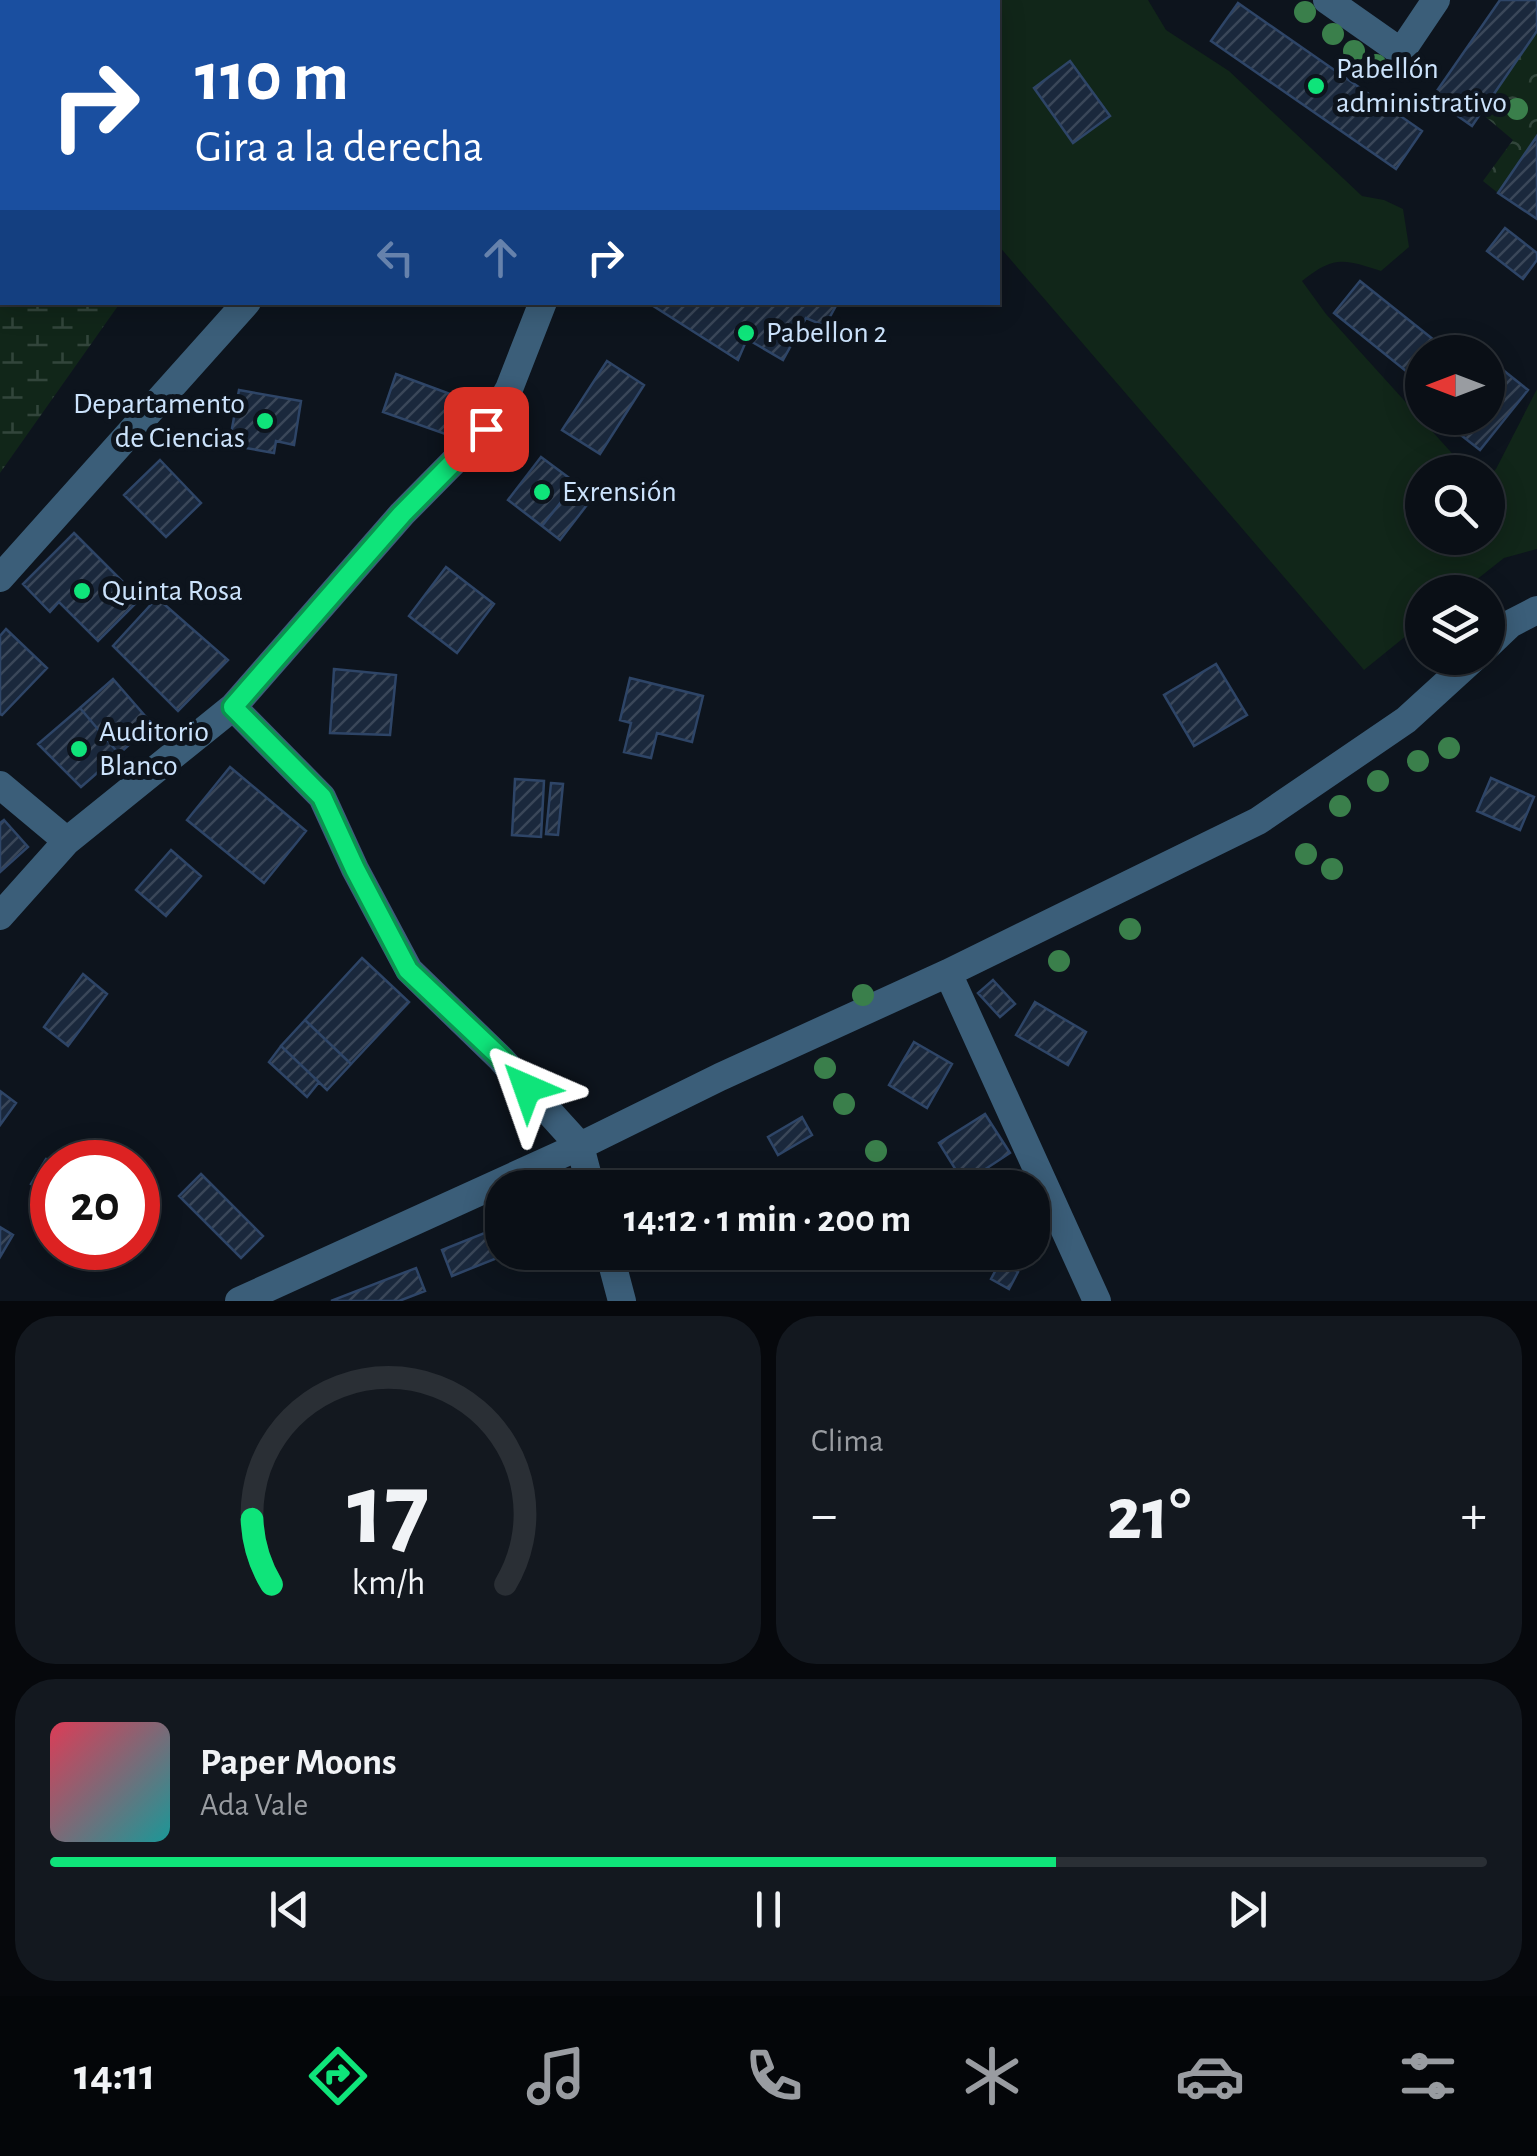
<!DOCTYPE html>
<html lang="es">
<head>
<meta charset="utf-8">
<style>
  body { margin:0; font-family:"Alegreya Sans",sans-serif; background:#13181f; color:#f1f3f6; height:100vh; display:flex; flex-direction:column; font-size:38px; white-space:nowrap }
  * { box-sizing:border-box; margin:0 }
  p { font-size:32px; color:#999ca1 }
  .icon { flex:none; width:55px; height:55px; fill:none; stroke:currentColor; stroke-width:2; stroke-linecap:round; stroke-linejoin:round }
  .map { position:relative; height:1301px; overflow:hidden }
  .drawer { display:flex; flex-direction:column; gap:15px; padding:15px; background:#06080c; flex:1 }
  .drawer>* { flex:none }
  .hud { position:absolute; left:0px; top:0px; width:1000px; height:305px; box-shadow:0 5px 25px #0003,0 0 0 2px #2a2f35; background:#1a4fa0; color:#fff; overflow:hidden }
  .needle { width:65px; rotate:270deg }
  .fabs { position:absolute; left:1405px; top:335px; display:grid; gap:20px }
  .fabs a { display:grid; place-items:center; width:100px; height:100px; border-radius:50%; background:#0a0f16; box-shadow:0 5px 25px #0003,0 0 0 2px #2a2f35; font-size:50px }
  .speed { position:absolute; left:30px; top:1140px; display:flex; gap:20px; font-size:50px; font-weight:700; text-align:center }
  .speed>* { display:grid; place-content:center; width:130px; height:130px; border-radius:50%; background:#0a0f16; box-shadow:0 5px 25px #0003,0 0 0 2px #2a2f35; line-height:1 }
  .speed .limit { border:15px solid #d22; background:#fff; color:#111 }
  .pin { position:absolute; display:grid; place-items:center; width:85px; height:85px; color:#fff; margin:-42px; border-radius:20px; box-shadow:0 5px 15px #0006 }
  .me { position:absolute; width:110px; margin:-55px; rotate:317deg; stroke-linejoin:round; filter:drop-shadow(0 0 8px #0008) }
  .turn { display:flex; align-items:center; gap:35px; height:210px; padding:0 30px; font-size:45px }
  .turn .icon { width:130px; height:130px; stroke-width:2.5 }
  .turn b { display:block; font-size:70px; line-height:85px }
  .lanes { display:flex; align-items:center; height:95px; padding:0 30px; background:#0003; justify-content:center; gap:50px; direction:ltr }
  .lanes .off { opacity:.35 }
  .big { font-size:75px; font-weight:600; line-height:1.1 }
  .drawer .tile { flex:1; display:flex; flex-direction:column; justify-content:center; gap:15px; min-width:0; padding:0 35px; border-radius:40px; background:#13181f }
  .drawer .dial { align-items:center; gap:0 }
  .dial svg { height:260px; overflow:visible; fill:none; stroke:#2a2f35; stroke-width:7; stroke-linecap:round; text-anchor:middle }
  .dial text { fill:#f1f3f6; stroke:none }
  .song { display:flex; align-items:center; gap:30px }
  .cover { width:120px; height:120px; border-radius:15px; background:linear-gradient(135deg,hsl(350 70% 55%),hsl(180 70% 35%)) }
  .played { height:10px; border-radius:5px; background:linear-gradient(90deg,#0fe47a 70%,#2a2f35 70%) }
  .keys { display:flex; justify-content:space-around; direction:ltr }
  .heat { display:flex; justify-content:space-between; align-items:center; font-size:55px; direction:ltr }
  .drawer .tiles { flex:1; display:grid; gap:15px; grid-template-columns:1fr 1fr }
  .tile:last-child { grid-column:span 2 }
  .trip { position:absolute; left:485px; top:1170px; width:565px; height:100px; border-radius:40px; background:#0a0f16; box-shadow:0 5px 25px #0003,0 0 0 2px #2a2f35; font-weight:600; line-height:100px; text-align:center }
  .dock { display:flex; height:160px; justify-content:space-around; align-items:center; background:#040609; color:#999ca1 }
  .dock .icon { width:70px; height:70px }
  .dock .current { color:#0fe47a }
  .dock b { font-size:45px; color:#f1f3f6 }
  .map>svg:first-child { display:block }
  .grass { fill:#112619 }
  .wetland { fill:url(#wetland-marsh) }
  .park { fill:url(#park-crowns) }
  .water { fill:url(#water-rules) }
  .building { fill:url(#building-hatch); stroke:#2e4567; stroke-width:2.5 }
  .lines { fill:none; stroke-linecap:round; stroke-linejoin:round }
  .minor { stroke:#3b5e79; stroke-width:28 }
  .tree { fill:#3a7f4b }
  .route-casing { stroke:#0a944f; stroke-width:25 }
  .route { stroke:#0fe47a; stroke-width:18 }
  .poi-dot { fill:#0fe47a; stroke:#0d141d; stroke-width:4 }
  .labels { text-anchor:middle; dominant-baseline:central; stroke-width:10; stroke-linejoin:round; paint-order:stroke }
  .poi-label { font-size:30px; fill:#cce3fc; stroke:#0d141d; text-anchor:start }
</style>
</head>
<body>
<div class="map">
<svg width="1537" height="1301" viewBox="0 0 1537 1301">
  <defs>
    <pattern id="wetland-marsh" width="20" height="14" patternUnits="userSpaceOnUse" patternTransform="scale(2.5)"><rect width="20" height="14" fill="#112619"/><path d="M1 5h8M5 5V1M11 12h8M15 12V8" fill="none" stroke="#32453b"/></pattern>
    <pattern id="park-crowns" width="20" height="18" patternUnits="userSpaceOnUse" patternTransform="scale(2.5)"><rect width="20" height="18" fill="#112619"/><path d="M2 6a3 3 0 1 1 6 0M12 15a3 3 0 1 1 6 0" fill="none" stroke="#32453b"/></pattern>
    <pattern id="water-rules" width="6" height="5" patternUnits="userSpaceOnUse" patternTransform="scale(2.5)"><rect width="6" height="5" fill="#0c3637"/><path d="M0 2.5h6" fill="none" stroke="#2e5355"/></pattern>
    <pattern id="building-hatch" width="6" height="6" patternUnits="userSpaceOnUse" patternTransform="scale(2.5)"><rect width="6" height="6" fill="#1a283c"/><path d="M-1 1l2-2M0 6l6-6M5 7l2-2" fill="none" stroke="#3a4759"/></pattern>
  </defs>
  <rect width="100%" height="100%" fill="#0d141d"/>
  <path class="grass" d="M730 0H1148L1166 30 1229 71 1362 196 1384 200 1403 209 1409 247 1381 271C1344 259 1334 255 1302 281L1326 314 1469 472H1422V538H1488V477L1496 469 1537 389V549L1504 558 1461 592H1422V623L1364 670 998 245V2H733Z"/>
  <path class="wetland" d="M227 0H399L398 2H225Z
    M2 264V302L120 303 0 473V267Z"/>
  <path class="park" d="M1537 31V136L1498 193 1483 181 1513 140 1481 113Z"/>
  <path class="water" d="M0 0H227L225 2H2V264L0 267Z"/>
  <path class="building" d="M903 0H971L969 2H906Z
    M1500 0H1537V31L1472 126 1432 98Z
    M1238 3 1422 131 1396 169 1211 41Z
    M1070 61 1110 116 1073 143 1034 88Z
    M1537 136V219L1498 193Z
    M1505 228 1537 253V260L1523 279 1487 251Z
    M1360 281 1449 352 1461 337 1481 352H1422V384L1334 313Z
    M647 302H838L825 326 806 318 783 360 747 339 738 360Z
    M1488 358 1528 390 1480 450 1439 418H1488Z
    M607 361 644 385 600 454 562 430Z
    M396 374 461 398 448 435 383 412Z
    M239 390 301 401 294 445 276 441 274 453 229 445Z
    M541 457 576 483 542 526 508 500Z
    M160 460 201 503 166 537 124 495Z
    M576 483 593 497 560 540 542 526Z
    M74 533 140 599 98 641 59 602 50 612 23 584Z
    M446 567 494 604 457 653 409 616Z
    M157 598 228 660 178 711 113 646Z
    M6 629 47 668 2 715 0 714V636Z
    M1216 664 1247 715 1194 746 1164 695Z
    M334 669 396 675 390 735 330 733Z
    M630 678 703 696 692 742 657 733 651 758 624 752 631 723 620 720Z
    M113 679 152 724 119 754 80 708Z
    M80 708 119 754 81 787 38 744Z
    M230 767 306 831 264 883 187 820Z
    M1491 778 1534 797 1520 830 1477 811Z
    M515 779 544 781 541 837 512 835Z
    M551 783 563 784 558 835 546 834Z
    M4 820 28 847 0 872V823Z
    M171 850 201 876 166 916 136 890Z
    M362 958 409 1002 351 1064 305 1020Z
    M83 974 107 994 68 1046 44 1027Z
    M993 980 1015 1004 1000 1017 978 993Z
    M1035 1002 1086 1032 1068 1065 1016 1035Z
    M305 1020 351 1064 327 1090 281 1046Z
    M914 1042 952 1064 927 1108 889 1085Z
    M281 1046 319 1082 307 1097 269 1062Z
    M0 1091 16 1103 0 1125Z
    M985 1114 1010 1153 964 1183 939 1143Z
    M802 1117 812 1135 778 1155 768 1137Z
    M88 1147 115 1162H79Z
    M46 1159 53 1162 52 1196 31 1184Z
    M201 1174 263 1236 241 1258 179 1196Z
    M138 1175 149 1182 138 1203Z
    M502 1226V1252H512L452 1276 442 1250Z
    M0 1227 13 1235 0 1257Z
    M1000 1262 1018 1272 1009 1289 991 1279Z
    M416 1268 425 1291 399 1301H331Z"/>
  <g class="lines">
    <path class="minor" d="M1327 0 1401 52 1436 0
      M468 2 469 0
      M0 578 247 302
      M1488 645 1510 624 1537 610
      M233 707 322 797 355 869 409 970 501 1059 580 1146 720 1077 948 973 1258 821 1406 720 1474 658
      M0 785 67 841
      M0 916 67 841 233 707 402 514 486 429 509 389 543 302
      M948 973 1097 1301
      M609 1252 622 1301
      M239 1301 580 1146 591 1188"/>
  </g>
  <g class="tree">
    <circle cx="1305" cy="12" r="11"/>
    <circle cx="1333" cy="34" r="11"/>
    <circle cx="1354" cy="51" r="11"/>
    <circle cx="1376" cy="65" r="11"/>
    <circle cx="1517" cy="109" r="11"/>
    <circle cx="1449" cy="748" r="11"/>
    <circle cx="1418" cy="761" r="11"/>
    <circle cx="1378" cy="781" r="11"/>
    <circle cx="1340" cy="806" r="11"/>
    <circle cx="1306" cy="854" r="11"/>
    <circle cx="1332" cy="869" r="11"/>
    <circle cx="1130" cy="929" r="11"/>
    <circle cx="1059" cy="961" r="11"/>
    <circle cx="863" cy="995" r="11"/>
    <circle cx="825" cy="1068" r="11"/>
    <circle cx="844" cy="1104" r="11"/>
    <circle cx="876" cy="1151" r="11"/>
  </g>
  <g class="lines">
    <g class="route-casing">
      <path id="route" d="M486 429 402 514 233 707 322 797 355 869 408 970 501 1058 527 1088"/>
    </g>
    <use href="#route" class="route"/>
  </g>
  <g class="poi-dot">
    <circle cx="1316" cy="86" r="10"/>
    <circle cx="746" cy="333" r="10"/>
    <circle cx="265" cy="421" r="10"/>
    <circle cx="542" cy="492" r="10"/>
    <circle cx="82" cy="591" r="10"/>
    <circle cx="79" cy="749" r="10"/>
  </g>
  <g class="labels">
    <g class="poi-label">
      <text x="1336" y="69">Pabellón<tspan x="1336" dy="34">administrativo</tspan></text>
      <text x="766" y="333">Pabellon 2</text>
      <text x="245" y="404" text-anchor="end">Departamento<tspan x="245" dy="34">de Ciencias</tspan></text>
      <text x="562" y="492">Exrensión</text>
      <text x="102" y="591">Quinta Rosa</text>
      <text x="99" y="732">Auditorio<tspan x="99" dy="34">Blanco</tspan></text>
    </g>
  </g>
</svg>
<div class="fabs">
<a><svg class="needle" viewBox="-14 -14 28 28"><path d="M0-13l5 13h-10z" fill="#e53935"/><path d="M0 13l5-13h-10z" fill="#999ca1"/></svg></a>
<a><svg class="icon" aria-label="search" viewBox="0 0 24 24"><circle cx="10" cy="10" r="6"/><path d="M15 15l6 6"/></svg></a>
<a><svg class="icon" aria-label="layers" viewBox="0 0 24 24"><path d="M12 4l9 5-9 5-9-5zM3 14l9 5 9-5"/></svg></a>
</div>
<div class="speed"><div class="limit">20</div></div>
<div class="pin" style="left:486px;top:429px;background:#d93025"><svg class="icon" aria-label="arrive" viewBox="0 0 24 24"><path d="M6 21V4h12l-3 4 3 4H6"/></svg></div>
<svg class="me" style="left:527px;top:1088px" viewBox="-20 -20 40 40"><path d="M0-17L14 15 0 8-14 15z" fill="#0fe47a" stroke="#fff" stroke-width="4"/></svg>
<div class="trip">14:12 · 1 min · 200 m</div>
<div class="hud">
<div class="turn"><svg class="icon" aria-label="right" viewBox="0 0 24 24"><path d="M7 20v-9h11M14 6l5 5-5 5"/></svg><div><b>110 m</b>Gira a la derecha</div></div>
<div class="lanes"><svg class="icon off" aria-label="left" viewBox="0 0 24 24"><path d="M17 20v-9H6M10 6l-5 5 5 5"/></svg><svg class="icon off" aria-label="ahead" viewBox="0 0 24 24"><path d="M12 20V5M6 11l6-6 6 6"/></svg><svg class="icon" aria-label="right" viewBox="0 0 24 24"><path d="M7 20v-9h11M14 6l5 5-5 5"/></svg></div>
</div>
</div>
<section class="drawer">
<div class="tiles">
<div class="tile dial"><svg viewBox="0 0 100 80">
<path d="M14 69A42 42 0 1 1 86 69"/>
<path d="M14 69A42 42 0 0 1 8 49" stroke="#0fe47a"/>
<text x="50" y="56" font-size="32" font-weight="700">17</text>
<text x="50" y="72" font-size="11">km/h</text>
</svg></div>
<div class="tile"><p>Clima</p>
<div class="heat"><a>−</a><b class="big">21°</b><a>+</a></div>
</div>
<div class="tile">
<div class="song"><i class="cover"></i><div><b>Paper Moons</b><p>Ada Vale</p></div></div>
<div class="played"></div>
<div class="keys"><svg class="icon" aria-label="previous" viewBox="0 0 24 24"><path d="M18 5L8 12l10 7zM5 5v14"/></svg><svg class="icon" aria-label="pause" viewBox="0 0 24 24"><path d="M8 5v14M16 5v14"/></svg><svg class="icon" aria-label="next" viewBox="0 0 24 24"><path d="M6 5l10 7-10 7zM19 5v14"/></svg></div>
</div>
</div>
</section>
<nav class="dock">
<b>14:11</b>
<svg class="icon current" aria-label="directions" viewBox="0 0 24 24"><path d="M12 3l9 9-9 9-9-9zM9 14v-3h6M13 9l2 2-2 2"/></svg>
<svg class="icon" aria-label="music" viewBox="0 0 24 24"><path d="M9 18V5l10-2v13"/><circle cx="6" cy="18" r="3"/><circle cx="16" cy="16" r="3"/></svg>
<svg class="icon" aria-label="phone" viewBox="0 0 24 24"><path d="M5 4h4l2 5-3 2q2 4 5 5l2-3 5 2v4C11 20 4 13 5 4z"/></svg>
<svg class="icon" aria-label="climate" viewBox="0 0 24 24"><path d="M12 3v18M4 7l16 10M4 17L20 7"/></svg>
<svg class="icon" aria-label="car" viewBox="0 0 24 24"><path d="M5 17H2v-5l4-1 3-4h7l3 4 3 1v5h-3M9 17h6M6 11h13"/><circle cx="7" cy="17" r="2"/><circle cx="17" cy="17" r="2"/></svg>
<svg class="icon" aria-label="filters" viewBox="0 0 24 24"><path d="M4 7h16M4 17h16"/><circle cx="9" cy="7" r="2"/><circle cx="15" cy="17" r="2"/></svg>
</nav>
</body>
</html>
